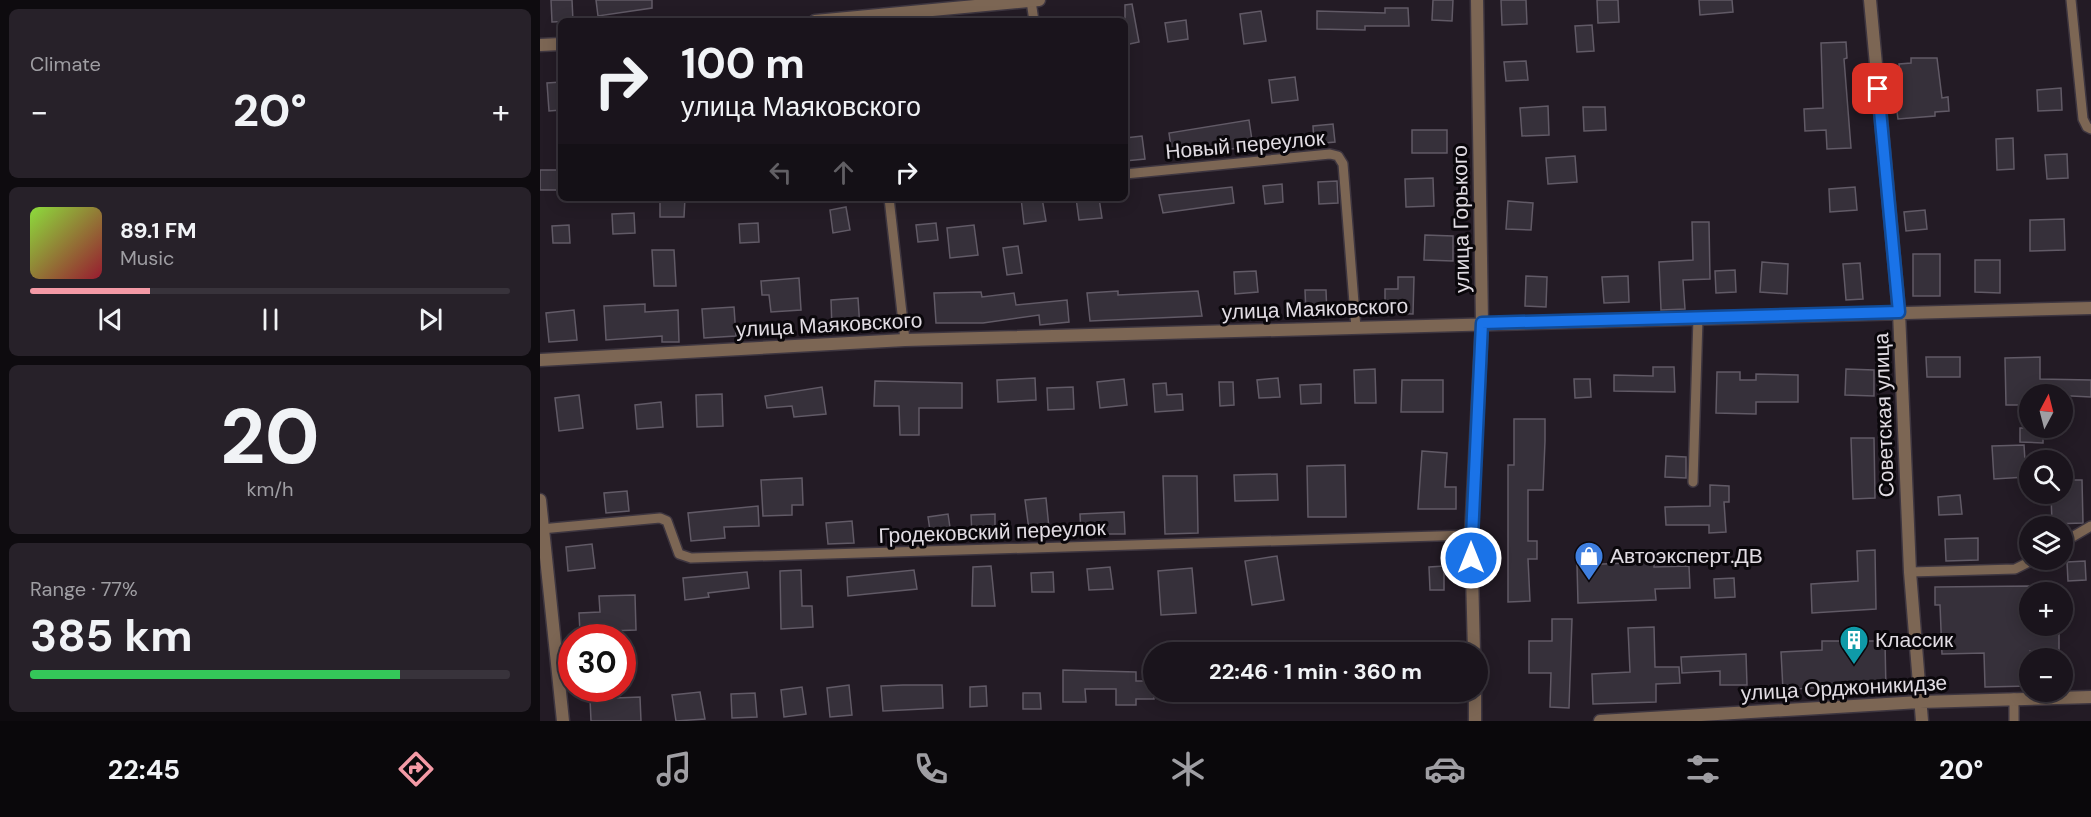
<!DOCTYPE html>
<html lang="en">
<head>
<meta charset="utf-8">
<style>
  body { margin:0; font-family:"DM Sans",sans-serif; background:#272129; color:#f1f3f6; height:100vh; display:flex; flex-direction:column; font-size:22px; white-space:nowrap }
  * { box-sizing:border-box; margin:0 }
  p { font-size:20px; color:#9f9ea3 }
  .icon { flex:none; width:33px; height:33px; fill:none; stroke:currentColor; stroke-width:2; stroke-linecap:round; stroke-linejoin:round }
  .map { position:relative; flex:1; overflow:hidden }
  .side { display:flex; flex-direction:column; gap:9px; padding:9px; background:#0e0b0f; width:540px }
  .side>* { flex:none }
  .banner { position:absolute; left:18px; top:18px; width:570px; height:183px; border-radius:9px; box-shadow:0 3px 15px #0003,0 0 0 2px #38333b; background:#1a141c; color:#f1f3f6; overflow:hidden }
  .needle { width:39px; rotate:7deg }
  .tools { position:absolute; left:1479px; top:384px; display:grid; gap:12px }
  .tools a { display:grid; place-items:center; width:54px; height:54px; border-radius:50%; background:#1a141c; box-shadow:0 3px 15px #0003,0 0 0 2px #38333b; font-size:30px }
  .speed { position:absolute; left:18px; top:624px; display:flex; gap:12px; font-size:30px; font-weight:700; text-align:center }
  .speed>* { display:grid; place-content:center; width:78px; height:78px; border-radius:50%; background:#1a141c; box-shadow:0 3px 15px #0003,0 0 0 2px #38333b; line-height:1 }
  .speed .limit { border:9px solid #d22; background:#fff; color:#111 }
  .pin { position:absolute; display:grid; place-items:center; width:51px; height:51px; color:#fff; margin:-26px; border-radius:12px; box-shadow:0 3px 9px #0006 }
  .me { position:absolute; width:66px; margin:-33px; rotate:0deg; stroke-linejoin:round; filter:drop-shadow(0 0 4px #0008) }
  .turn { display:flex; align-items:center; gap:21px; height:126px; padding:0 24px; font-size:27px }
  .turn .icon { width:78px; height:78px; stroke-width:2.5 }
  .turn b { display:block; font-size:42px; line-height:51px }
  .lanes { display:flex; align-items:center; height:57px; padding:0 24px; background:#0003; justify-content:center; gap:30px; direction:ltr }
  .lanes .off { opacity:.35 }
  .big { font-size:45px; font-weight:700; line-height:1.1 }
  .side .card { flex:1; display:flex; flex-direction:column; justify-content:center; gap:9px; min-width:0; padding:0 21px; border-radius:9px; background:#272129 }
  .side .dial { align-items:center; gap:0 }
  .dial b { font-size:78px; line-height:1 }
  .song { display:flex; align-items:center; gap:18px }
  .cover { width:72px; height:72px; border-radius:9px; background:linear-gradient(135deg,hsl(90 70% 55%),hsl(350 70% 35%)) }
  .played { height:6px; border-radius:3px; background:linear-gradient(90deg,#f49aa6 25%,#38333b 25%) }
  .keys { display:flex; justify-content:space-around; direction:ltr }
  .heat { display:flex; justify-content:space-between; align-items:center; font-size:33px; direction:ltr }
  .charge { height:9px; border-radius:4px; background:linear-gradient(90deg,#34c759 77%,#38333b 0) }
  .trip { position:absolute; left:603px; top:642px; width:345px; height:60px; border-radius:30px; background:#1a141c; box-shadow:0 3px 15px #0003,0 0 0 2px #38333b; font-weight:700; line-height:60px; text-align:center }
  .dock { display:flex; height:96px; justify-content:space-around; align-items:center; background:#0a080b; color:#9f9ea3 }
  .dock .icon { width:42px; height:42px }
  .dock .on { color:#f49aa6 }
  .dock b { font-size:27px; color:#f1f3f6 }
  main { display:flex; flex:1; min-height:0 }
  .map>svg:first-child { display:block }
  .building { fill:#36303a; stroke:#615a66; stroke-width:1.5 }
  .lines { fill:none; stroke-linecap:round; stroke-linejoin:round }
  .lane-casing { stroke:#3e3640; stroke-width:12 }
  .street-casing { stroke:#3e3640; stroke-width:15 }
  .lane { stroke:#7c6654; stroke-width:9 }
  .street { stroke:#7c6654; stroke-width:12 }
  .route-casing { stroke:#114b97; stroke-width:15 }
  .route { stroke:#1a73e8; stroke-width:10 }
  .labels { text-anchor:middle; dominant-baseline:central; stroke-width:6; stroke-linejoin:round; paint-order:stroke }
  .street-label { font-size:21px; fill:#e1dce3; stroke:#0a070b }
  .poi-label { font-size:21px; fill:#e1dce3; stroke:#0a070b; text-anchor:start }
</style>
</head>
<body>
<main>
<section class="side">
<div class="card"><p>Climate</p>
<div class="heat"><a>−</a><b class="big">20°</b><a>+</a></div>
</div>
<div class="card">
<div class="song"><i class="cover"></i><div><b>89.1 FM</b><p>Music</p></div></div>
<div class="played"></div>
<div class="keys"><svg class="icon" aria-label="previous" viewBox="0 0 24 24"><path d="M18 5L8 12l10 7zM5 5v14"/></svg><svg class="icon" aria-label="pause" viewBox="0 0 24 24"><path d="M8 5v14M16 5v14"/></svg><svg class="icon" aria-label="next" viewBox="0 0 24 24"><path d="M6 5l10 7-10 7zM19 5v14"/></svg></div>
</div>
<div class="card dial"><b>20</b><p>km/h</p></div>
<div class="card"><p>Range · 77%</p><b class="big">385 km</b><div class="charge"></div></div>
</section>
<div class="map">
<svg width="1551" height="721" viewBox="0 0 1551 721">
  <rect width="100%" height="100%" fill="#231b25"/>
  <path class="building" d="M11 0H32L33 21 12 22Z
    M56 0H112V8L58 16Z
    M893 0H913L912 21 892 20Z
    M961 0H986L987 24 962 25Z
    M1057 0H1078L1079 22 1058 23Z
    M1159 0H1192L1193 12 1160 15Z
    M592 4 599 42 585 45V5Z
    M845 8H868L869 26H825V30L777 29V11L845 13Z
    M721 11 726 41 704 44 700 14Z
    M646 20 648 39 628 42 625 23Z
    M1052 25 1054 51 1037 52 1035 26Z
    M1306 42 1307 58 1304 59 1311 148 1287 149 1286 130 1265 131 1264 109 1283 108 1281 43Z
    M1371 58H1397L1402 98 1408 97 1409 111 1395 112V116L1358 119 1354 90 1362 89 1359 64 1371 63Z
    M986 61 988 80 966 81 964 62Z
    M755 77 758 100 732 103 729 80Z
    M21 82V110L9 111 7 83Z
    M1521 88 1522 110 1498 111 1497 90Z
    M1008 106 1009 135 982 136 980 108Z
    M1043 107H1065L1066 130 1044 131Z
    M709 120 713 147 632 154 629 133Z
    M793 124 795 142 774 144 773 126Z
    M872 130H907V153H872Z
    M602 136 605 159 585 161V138Z
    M1473 138 1474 169 1457 170 1456 139Z
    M1527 154 1528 178 1507 179 1505 155Z
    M1035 156 1037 182 1008 184 1006 158Z
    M0 170H21V190H0Z
    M893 178 894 206 866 207 865 179Z
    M797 181 798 203 779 204 778 182Z
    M742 184 743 202 725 204 723 186Z
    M692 187 694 203 623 213 619 195Z
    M1315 187 1317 210 1290 212 1289 189Z
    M120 198H145L144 217H120Z
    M481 198H502L506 221 484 224Z
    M536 198H559L562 218 539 220Z
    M968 201 993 203 991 230 966 229Z
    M306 207 310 230 293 233 290 210Z
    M1385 210 1387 229 1366 231 1364 212Z
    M94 213 95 233 73 234 72 214Z
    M1524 219 1525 250 1490 251V220Z
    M1152 222H1169L1170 279 1143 280 1145 309 1121 310 1119 262 1153 260Z
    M218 223 219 242 200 243 199 224Z
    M396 223 398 240 378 242 376 225Z
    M29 225 30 243H13L12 226Z
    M434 225 438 255 410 258 407 228Z
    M885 235 913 236V261L884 260Z
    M478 246 482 273 467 275 463 248Z
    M112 250H134L136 286H114Z
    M1373 254H1400V296H1373Z
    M1435 260H1460V293L1435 292Z
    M1222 262 1248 264 1247 294 1220 292Z
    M1320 263 1323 299 1306 300 1303 264Z
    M1195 270 1196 292 1176 293 1175 271Z
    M716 271 718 292 695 294 694 272Z
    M986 276 1007 277 1006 307 985 306Z
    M1088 276 1089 302 1064 303 1062 277Z
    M858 277H874L873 314 845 313V289H858Z
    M259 278 261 310 231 312 229 295H222L221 281Z
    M765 290H786L787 315H766Z
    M578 291V295L658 291 662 316 550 321 547 293Z
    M441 292 442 297 474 293 476 305 527 300 529 322 500 325 499 315 443 323H396L394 293Z
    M318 298 320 328 292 329 291 300Z
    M105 304V312L138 310 139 342H122V336L66 340 64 306Z
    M194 307 196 336 164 338 162 309Z
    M34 310 37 340 9 342 6 313Z
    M1386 357H1420V377H1387Z
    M1500 357V379L1551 380V397L1490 394V405H1466L1465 358Z
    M1113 367H1134L1135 392 1074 391V375L1113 376Z
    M835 369 836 403H815L814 370Z
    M1306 369 1334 370V396L1305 395Z
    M1177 372H1200V380H1216V374L1258 375V402H1216V414L1176 413Z
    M495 378 496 400 458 402 457 380Z
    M738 378 740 397 719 398 717 380Z
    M584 379 587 405 560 408 557 382Z
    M1034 379H1050L1051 397 1035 398Z
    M862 380H903V412H861Z
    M335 381 422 383V408H379V435H360L359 406H334Z
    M679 382H693L694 405 680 406Z
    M626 383 627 395 642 394 643 410 615 412 613 384Z
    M781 384V403L761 404 760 385Z
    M282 387 286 414 254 417 252 406 227 408 225 396Z
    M533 387 534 409 508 410 507 388Z
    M182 394 183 426 157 427 156 395Z
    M39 395 43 428 19 431 15 398Z
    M121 402 123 427 97 429 95 405Z
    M974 419H1005V441L1003 490H988V541H997V559H988L990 601 968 602V465H974Z
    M1480 428H1503V443L1480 442Z
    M1311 438H1334L1335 498 1313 499Z
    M1484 445 1486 477 1454 479 1452 446Z
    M882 451 907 453 905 487H916V509H878Z
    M1126 456 1146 457V478L1125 477Z
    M805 465 806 517H768L767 466Z
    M737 474 738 500 695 501 694 475Z
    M623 476H657L658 533 625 534Z
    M262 478 263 505H252V515L223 516 221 480Z
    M1522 480H1542L1543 523 1512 524 1511 494H1522Z
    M1170 485 1189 486V502H1184L1186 532 1169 533V525H1126L1125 507 1170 506Z
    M87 491 89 511 66 513 64 493Z
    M1420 495 1422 514 1399 515 1398 497Z
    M506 498 509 528 489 530 485 500Z
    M218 506 219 526 184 527 185 538 151 541 148 513Z
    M584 512 585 534H541L540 514Z
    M408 514 411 534 391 537 388 517Z
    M455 514V535H432L431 515Z
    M312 521 314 543 288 544 286 523Z
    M1438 538V560L1406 561 1405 539Z
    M52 544 55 568 28 571 26 547Z
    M1335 550 1336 609 1272 613 1271 584 1318 581 1317 551Z
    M737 556 744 600 712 605 705 561Z
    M1545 561 1546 580 1528 581 1527 562Z
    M1114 562V567L1149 566 1150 588 1115 589 1116 600 1038 603 1037 565Z
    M451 566 455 606H432L433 567Z
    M904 566V590H890L889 567Z
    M570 567 573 589 549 590 547 569Z
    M652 568 656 613 621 615 618 571Z
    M261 570 262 606H272L273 627 241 629 240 571Z
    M374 570 377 589 308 596 307 577Z
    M207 572 209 588 168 593 169 597 145 600 143 578Z
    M513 572 514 592H492L491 573Z
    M1194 578 1195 597 1175 598 1174 579Z
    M1490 586V626H1498V633L1519 632V650L1490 651V686L1445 687 1444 653 1402 654 1400 605H1395V587Z
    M95 595 96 630 40 632 39 613 60 612 59 596Z
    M1012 619H1032L1029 708 1010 707 1011 673H989V641H1012Z
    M1114 627 1115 667H1139L1140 683 1116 684V702L1053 704 1052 674 1090 672 1088 628Z
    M1282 641H1345L1346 691H1285L1284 687 1243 690 1241 652 1282 650Z
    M1206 654 1207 685H1180V671L1142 673 1141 657Z
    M523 670 596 672V681H614V699H596V705H576V689H545L546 702H523Z
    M309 685 312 715 290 717 287 688Z
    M363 685H402L403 708 343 711 341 686Z
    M446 686 447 706 430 707V687Z
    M262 687 266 714 244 717 241 690Z
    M160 692 165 719 136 721 132 695Z
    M215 693 217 717 192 718 191 694Z
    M483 693H500L501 709H483Z
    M100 697 101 721H51L50 699Z"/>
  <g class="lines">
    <g class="lane-casing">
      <path id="lane" d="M1531 0 1543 119 1547 127 1551 129
        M491 1 494 21
        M585 174 790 154 798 156 803 164 816 328
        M349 198 365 340
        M1153 482 1158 318
        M1 529 120 518 127 521 139 554 151 558 931 535
        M1522 543 1551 526
        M1370 572 1475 569 1493 560
        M1474 698V721"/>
    </g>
    <g class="street-casing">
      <path id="street" d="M1330 0 1359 312 1370 572 1382 721
        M275 21 499 0
        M0 45 21 44
        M0 360 365 340 1551 308
        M0 500 23 721
        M934 652 931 535 942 323 937 0
        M935 692V721
        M1060 721 1380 702 1551 697"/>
    </g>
    <use href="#lane" class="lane"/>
    <use href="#street" class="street"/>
  </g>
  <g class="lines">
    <g class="route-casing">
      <path id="route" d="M931 558 942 323 1359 312 1338 89"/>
    </g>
    <use href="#route" class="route"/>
  </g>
  <defs>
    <g id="shop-pin" transform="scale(1.5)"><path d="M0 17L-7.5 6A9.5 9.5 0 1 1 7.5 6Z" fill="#3f7fe0" stroke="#0a070b"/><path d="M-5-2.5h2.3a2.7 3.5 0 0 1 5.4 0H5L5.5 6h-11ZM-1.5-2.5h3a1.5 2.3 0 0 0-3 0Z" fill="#fff"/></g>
    <g id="building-pin" transform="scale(1.5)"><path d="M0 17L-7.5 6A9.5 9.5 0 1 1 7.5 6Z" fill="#0f9aa8" stroke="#0a070b"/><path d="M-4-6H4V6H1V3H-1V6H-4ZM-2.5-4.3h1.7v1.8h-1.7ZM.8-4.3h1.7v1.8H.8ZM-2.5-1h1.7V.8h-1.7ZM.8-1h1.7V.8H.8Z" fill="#fff"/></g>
  </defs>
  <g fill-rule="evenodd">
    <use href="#shop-pin" x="1049" y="556"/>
    <use href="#building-pin" x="1314" y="640"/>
  </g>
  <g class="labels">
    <g class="street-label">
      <text transform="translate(705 145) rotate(-5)">Новый переулок</text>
      <text transform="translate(921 219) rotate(-91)">улица Горького</text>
      <text transform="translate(775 309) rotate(-2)">улица Маяковского</text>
      <text transform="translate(289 325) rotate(-3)">улица Маяковского</text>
      <text transform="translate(1344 415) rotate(-92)">Советская улица</text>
      <text transform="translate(452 532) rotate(-2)">Гродековский переулок</text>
      <text transform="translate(1304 688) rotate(-3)">улица Орджоникидзе</text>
    </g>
    <g class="poi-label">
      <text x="1070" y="556">Автоэксперт.ДВ</text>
      <text x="1335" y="640">Классик</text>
    </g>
  </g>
</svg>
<div class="tools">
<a><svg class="needle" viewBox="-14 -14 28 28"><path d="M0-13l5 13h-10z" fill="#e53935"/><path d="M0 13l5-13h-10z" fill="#9f9ea3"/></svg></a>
<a><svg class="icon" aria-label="search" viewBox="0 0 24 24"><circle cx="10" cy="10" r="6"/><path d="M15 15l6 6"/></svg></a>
<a><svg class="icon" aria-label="layers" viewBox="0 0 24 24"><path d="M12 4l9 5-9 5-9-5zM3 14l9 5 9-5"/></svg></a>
<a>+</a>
<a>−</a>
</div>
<div class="speed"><div class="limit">30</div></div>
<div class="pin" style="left:1338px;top:89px;background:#d93025"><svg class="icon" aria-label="arrive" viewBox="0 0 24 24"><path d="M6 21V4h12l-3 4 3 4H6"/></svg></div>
<svg class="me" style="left:931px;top:558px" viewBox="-20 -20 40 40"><circle r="17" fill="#1a73e8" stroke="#fff" stroke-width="3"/><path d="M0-11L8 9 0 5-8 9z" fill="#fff"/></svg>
<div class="trip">22:46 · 1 min · 360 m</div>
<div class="banner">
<div class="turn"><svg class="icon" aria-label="right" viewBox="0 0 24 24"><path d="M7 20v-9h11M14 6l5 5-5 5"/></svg><div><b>100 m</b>улица Маяковского</div></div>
<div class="lanes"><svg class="icon off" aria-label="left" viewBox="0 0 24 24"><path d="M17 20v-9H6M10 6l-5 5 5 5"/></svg><svg class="icon off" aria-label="ahead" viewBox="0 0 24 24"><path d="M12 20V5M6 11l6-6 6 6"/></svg><svg class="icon" aria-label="right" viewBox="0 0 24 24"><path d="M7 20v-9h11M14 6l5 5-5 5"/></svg></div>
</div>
</div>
</main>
<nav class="dock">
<b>22:45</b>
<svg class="icon on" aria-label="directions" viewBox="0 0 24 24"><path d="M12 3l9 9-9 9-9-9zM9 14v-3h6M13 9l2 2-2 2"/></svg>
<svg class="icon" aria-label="music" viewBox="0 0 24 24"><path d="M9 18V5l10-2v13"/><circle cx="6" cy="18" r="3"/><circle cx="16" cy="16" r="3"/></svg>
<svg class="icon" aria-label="phone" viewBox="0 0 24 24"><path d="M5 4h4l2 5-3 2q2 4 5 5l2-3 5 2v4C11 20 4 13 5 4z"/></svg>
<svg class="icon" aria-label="climate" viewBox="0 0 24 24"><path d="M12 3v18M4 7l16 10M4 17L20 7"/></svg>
<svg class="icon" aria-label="car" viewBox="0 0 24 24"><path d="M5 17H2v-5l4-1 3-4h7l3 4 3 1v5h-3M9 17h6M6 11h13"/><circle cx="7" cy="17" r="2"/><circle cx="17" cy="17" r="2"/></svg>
<svg class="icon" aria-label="filters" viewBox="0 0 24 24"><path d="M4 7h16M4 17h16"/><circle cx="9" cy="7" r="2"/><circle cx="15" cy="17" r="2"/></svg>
<b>20°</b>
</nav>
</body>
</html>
